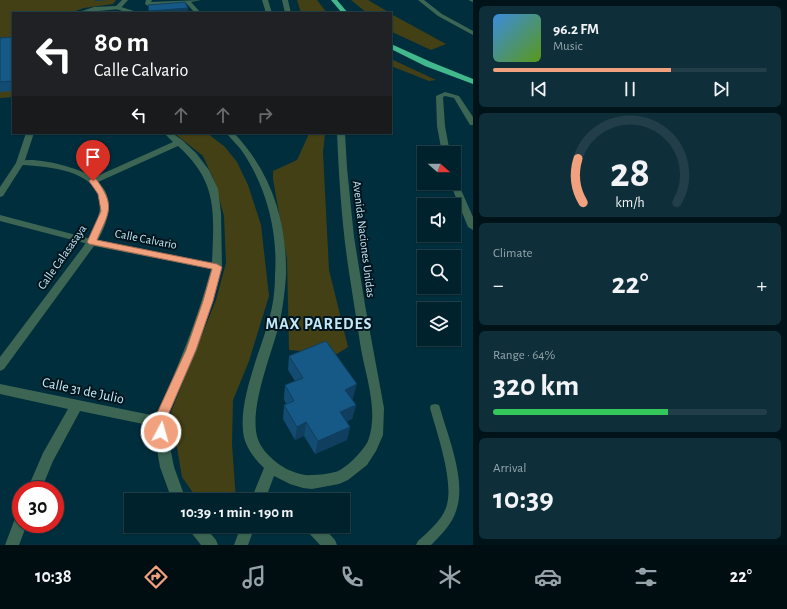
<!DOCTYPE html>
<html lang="en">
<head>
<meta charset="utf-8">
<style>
  body { margin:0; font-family:"Alegreya Sans",sans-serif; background:#0e2f39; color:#f1f3f6; height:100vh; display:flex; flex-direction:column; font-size:15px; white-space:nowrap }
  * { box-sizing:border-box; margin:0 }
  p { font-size:13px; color:#95a4aa }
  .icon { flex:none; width:22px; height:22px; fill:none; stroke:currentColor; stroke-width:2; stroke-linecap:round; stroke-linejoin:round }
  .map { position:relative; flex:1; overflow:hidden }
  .details { display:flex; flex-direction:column; gap:6px; padding:6px; background:#001319; width:314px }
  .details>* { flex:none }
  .hud { position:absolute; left:12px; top:12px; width:380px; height:122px; border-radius:0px; box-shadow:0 1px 3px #0004,0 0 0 1px #223f49; background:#202124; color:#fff; overflow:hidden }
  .needle { width:26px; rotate:110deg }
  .controls { position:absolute; left:417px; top:146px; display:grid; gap:8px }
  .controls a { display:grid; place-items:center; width:44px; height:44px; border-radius:0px; background:#00222d; box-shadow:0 1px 3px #0004,0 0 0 1px #223f49; font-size:20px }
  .speed { position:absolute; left:12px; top:481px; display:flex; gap:8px; font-size:20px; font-weight:700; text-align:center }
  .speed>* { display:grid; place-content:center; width:52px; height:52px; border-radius:50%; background:#00222d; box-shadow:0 1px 3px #0004,0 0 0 1px #223f49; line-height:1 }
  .speed .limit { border:6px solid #d22; background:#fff; color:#111 }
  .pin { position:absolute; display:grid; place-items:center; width:34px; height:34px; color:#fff; margin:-41px -17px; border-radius:50% 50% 50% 0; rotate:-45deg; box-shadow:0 0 4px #0007 }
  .pin .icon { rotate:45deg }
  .me { position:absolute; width:44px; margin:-22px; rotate:6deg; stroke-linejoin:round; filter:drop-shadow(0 0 3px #0008) }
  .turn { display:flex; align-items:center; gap:14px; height:84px; padding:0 16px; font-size:18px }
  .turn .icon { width:52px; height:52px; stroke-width:2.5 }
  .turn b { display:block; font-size:28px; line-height:34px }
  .lanes { display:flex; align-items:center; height:38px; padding:0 16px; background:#0003; justify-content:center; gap:20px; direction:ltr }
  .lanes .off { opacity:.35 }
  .big { font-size:30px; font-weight:700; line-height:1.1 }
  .details .widget { flex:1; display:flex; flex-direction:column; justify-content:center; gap:6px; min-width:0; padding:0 14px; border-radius:6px; background:#0e2f39 }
  .details .dial { align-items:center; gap:0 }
  .dial svg { height:104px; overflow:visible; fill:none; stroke:#223f49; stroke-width:7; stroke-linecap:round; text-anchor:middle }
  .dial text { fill:#f1f3f6; stroke:none }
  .song { display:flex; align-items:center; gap:12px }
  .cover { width:48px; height:48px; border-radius:6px; background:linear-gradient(135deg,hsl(210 70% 55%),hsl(90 70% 35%)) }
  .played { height:4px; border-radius:2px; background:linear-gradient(90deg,#f1a17d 65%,#223f49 65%) }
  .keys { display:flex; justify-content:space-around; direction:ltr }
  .heat { display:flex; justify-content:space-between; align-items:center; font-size:22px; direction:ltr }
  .charge { height:6px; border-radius:3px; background:linear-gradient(90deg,#34c759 64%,#223f49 0) }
  .trip { position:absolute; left:124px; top:493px; width:226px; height:40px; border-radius:0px; background:#00222d; box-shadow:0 1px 3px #0004,0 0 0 1px #223f49; font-weight:700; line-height:40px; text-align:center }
  .dock { display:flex; height:64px; justify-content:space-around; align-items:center; background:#000e12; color:#95a4aa }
  .dock .icon { width:28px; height:28px }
  .dock .active { color:#f1a17d }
  .dock b { font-size:18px; color:#f1f3f6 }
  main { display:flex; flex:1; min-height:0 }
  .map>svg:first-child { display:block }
  .green { fill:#444016 }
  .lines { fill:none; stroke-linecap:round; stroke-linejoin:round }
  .service { fill:#3c6653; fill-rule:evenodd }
  .pedestrian { fill:#3c6653; fill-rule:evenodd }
  .minor { fill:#3c6653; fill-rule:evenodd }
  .tertiary { fill:#3c6653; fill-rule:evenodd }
  .motorway { fill:#42b98d; fill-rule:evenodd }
  .wall { fill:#134c73 }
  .shaded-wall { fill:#0f3e5e }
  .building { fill:#165886; stroke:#0f3e5e }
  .route { fill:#f1a17d; stroke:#9d6951 }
  .labels { text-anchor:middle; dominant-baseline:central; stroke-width:4; stroke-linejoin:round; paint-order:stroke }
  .street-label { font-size:12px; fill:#c3e8f7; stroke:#00151d }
  .near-street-label { font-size:14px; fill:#c3e8f7; stroke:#00151d }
  .district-label { font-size:16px; font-weight:bold; letter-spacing:1px; fill:#c3e8f7; stroke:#00151d }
</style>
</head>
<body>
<main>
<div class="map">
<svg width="473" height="545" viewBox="0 0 473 545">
  <rect width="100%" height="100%" fill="#002e3c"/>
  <path class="green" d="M0 0H116L113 4 84 8 70 13H13V97L0 98Z
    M297 0H317L327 13H301Z
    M351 0H368L390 13H367Z
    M391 14 446 44 431 50 392 32Z
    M391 59 436 80 429 81 391 66Z
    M174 133H207L225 147 237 162 248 185 261 225 269 296 249 361 233 400 232 444 236 500H198L182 477 171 412 216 300 226 263 224 216 214 180 203 156Z
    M307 133H325L323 153 329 270 348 347 337 354 289 350 287 259 273 179V171L297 160 308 136Z"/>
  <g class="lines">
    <path class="service" d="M435 404 439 405 440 408C448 437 467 481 456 511 452 524 441 535 431 545H416L418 541C428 532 441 521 446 508 455 484 437 433 430 408L431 405Z"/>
    <path class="pedestrian" d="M0 215 95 240 97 242 92 245 0 221Z"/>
    <path class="minor" d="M146 0H152L151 2 201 0 191 2 201 13H195L186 3 169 6H148L145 4Z
      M262 0H268L272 13H266Z
      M282 0H288L291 13H285Z
      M418 0H424L442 14 473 31V35L438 16Z
      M469 0H473V2L470 1Z
      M118 6 137 12 138 13H129L116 9 115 8Z
      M445 92 459 96 473 117V125H470L454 98 445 96 443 97 445 126 450 153H442L437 126 436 96Z
      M164 133H172L182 140 196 153 209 170 218 189 221 213 222 267 213 301 197 350 165 422 174 467 186 500H172L160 467 153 426 80 411 53 461 41 490H27L43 453 68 409 0 394V384L156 416C178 366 197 322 211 269L94 246 4 369 0 371V357L83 247C127 183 78 167 20 165L16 163C27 154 82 168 93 178L173 142ZM178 146C218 182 214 212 212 263L98 240C108 222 116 198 98 182Z
      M226 133H234C271 172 287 221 286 275 285 290 283 306 280 321 273 351 246 413 259 442 263 451 272 459 280 465 289 471 301 476 312 475 319 475 328 474 335 472 345 470 364 450 368 441 379 412 366 377 361 349 357 323 353 298 349 272 342 226 339 180 337 133H345L347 168 354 237 365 305 384 408 383 435 376 451 367 465 348 480 339 484 312 489 303 488 290 484 274 476 265 500H251L264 468C256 460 249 452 245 441 235 408 259 355 268 323 273 307 275 291 275 275 278 233 267 189 244 154 239 146 232 140 226 133Z
      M454 180 458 183 473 217V230L468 227 450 183H454Z
      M21 514V524H27L19 545H5L16 516Z
      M188 526H204L216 540 218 545H201L190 531Z
      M241 526H255L248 545H234Z
      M305 526H322L335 540 337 545H320L307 531Z"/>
    <path class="tertiary" d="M122 0H128L120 9 76 13 94 7 116 6Z
      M26 133H34L24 163 3 196 0 197V187L16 163Z"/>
    <path class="motorway" d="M331 0H337L348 13H342Z
      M391 44 431 62 473 79V84L425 66 391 49Z"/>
  </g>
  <path class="wall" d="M13 37V91L0 92V38Z
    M289 356 353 398 352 399 356 405 352 419 347 421 350 427 347 440 315 454 304 436 295 440 283 419 284 405 286 404 284 399 285 385 295 381 288 370Z"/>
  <path class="shaded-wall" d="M95 0H110L95 1Z
    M188 8V13H149V11Z
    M357 384 353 398 342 403 345 390Z
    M356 405 352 419 337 425 340 412Z
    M306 422 304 436 295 440 297 427Z
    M350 427 347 440 315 454 318 441Z"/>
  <path class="building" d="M185 2 188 8 149 11 148 5Z
    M13 37V81L0 82V38Z
    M326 341 357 384 345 390 356 405 340 412 350 427 318 441 306 422 297 427 284 405 294 401 285 385 303 378 289 356Z"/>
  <path class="route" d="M91 179H96C116 206 109 212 97 240L217 264 222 267 213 301 196 350 165 422 167 432 165 436 161 437 157 436 153 422 186 350 203 301 212 269 89 244 87 242 101 211 98 194 89 181Z"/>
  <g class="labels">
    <g class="street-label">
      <text transform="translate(146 239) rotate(11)">Calle Calvario</text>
      <text transform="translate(364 239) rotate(83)">Avenida Naciones Unidas</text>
      <text transform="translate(62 257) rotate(-55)">Calle Calasasaya</text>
    </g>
    <g class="near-street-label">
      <text transform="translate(83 391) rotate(12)">Calle 31 de Julio</text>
    </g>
    <g class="district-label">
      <text x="319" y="324">MAX PAREDES</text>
    </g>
  </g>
</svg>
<div class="controls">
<a><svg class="needle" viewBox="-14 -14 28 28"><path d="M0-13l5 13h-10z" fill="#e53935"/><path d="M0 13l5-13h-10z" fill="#95a4aa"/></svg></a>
<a><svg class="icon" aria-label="sound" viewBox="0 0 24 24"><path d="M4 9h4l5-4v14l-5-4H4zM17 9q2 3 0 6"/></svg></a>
<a><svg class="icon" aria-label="search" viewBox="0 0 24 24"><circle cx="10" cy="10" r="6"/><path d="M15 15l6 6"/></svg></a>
<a><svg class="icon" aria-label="layers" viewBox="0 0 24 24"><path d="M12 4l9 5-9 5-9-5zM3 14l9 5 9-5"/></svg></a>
</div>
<div class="speed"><div class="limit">30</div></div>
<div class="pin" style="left:93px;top:181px;background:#d93025"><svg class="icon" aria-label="arrive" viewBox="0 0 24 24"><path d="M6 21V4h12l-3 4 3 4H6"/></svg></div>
<svg class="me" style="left:161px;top:432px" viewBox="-20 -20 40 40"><circle r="17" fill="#f1a17d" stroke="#fff" stroke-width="3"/><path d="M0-11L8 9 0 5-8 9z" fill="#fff"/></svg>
<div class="trip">10:39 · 1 min · 190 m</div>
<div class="hud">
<div class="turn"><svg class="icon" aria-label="left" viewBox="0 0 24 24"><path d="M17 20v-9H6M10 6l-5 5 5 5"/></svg><div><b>80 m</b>Calle Calvario</div></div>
<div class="lanes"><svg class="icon" aria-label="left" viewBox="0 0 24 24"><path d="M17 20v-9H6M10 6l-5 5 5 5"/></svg><svg class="icon off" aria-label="ahead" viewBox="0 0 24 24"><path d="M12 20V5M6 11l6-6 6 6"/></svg><svg class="icon off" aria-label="ahead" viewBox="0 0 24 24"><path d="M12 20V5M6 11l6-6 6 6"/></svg><svg class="icon off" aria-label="right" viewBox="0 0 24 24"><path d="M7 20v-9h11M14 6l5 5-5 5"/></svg></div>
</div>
</div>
<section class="details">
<div class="widget">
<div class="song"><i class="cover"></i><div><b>96.2 FM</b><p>Music</p></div></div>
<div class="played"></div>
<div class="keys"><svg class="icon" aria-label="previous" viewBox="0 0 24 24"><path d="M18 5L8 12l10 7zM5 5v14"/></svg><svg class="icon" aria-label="pause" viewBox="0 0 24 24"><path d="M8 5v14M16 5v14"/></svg><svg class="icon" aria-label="next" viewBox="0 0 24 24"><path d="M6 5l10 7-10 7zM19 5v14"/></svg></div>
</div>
<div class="widget dial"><svg viewBox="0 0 100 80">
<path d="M14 69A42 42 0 1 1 86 69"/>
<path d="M14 69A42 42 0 0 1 10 35" stroke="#f1a17d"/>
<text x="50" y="56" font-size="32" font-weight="700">28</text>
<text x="50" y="72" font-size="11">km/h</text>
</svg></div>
<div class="widget"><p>Climate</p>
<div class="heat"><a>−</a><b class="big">22°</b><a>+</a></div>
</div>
<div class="widget"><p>Range · 64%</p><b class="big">320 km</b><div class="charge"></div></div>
<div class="widget"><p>Arrival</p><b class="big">10:39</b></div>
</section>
</main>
<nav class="dock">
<b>10:38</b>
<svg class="icon active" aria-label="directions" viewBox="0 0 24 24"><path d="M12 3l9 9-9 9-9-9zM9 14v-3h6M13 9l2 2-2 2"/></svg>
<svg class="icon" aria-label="music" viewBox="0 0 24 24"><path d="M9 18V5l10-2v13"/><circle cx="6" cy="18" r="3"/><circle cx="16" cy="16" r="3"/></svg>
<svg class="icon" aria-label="phone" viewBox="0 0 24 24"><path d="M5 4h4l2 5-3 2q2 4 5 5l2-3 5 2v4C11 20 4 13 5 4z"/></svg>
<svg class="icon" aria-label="climate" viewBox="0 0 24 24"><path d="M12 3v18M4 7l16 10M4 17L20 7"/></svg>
<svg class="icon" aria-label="car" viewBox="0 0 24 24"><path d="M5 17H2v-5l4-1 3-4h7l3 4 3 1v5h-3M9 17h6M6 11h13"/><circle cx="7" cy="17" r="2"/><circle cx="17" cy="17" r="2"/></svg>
<svg class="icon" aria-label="filters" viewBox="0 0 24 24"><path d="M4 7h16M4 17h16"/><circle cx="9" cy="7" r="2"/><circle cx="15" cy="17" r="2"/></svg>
<b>22°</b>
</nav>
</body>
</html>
